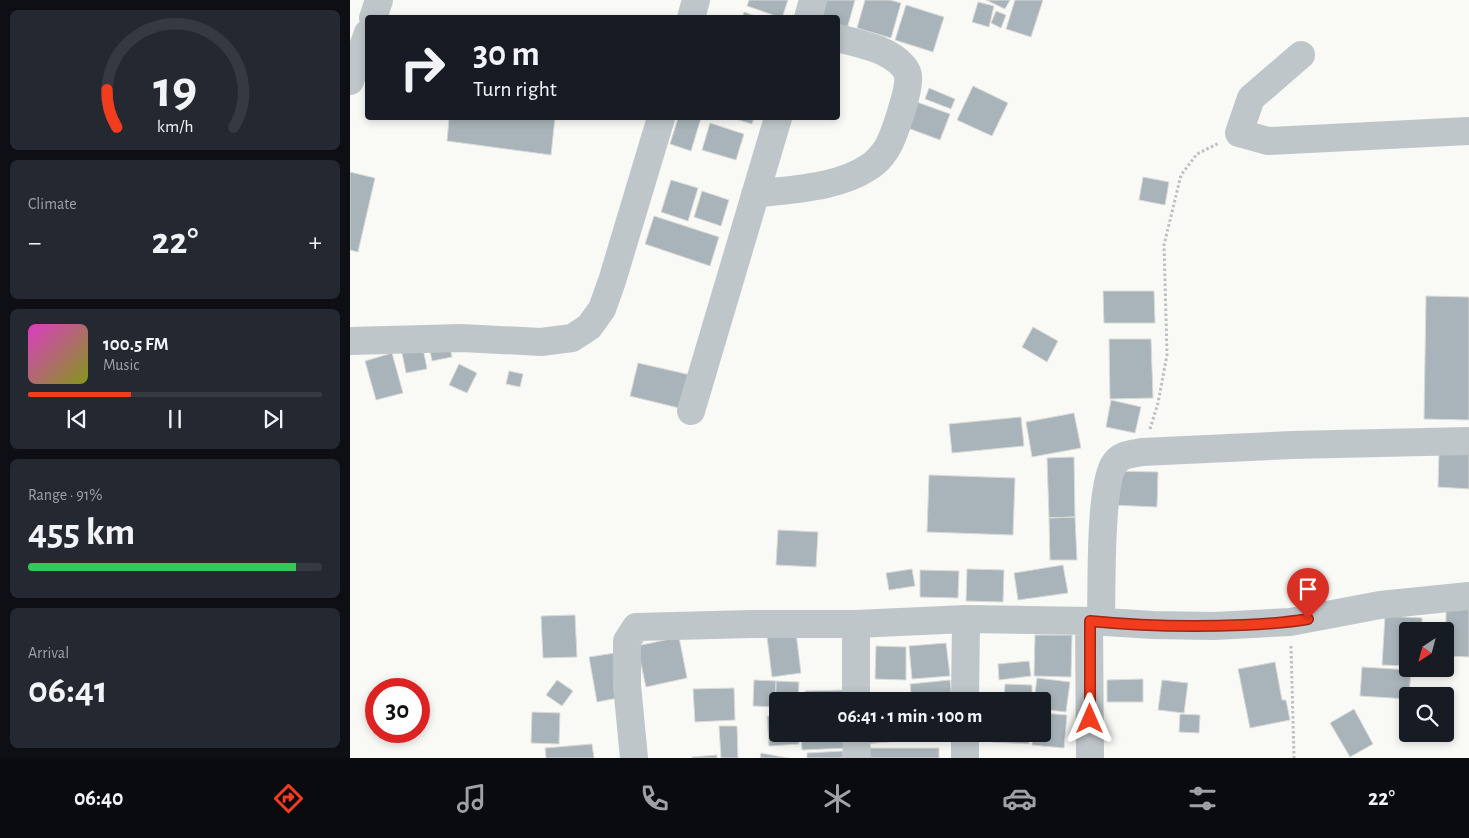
<!DOCTYPE html>
<html lang="en">
<head>
<meta charset="utf-8">
<style>
  body { margin:0; font-family:"Alegreya Sans",sans-serif; background:#242831; color:#f1f3f6; height:100vh; display:flex; flex-direction:column; font-size:19px; white-space:nowrap }
  * { box-sizing:border-box; margin:0 }
  p { font-size:16px; color:#9ea1a6 }
  .icon { flex:none; width:28px; height:28px; fill:none; stroke:currentColor; stroke-width:2; stroke-linecap:round; stroke-linejoin:round }
  .map { position:relative; flex:1; overflow:hidden }
  .panel { display:flex; flex-direction:column; gap:10px; padding:10px; background:#0d0f14; width:350px }
  .panel>* { flex:none }
  .banner { position:absolute; left:15px; top:15px; width:475px; height:105px; border-radius:5px; box-shadow:0 2px 8px #0003; background:#171b24; color:#f1f3f6; overflow:hidden }
  .needle { width:32px; rotate:216deg }
  .fabs { position:absolute; left:1049px; top:622px; display:grid; gap:10px }
  .fabs a { display:grid; place-items:center; width:55px; height:55px; border-radius:5px; background:#171b24; box-shadow:0 2px 8px #0003; font-size:25px }
  .speed { position:absolute; left:15px; top:678px; display:flex; gap:10px; font-size:25px; font-weight:700; text-align:center }
  .speed>* { display:grid; place-content:center; width:65px; height:65px; border-radius:50%; background:#171b24; box-shadow:0 2px 8px #0003; line-height:1 }
  .speed .limit { border:8px solid #d22; background:#fff; color:#111 }
  .pin { position:absolute; display:grid; place-items:center; width:42px; height:42px; color:#fff; margin:-51px -21px; border-radius:50% 50% 50% 0; rotate:-45deg; box-shadow:0 0 5px #0007 }
  .pin .icon { rotate:45deg }
  .me { position:absolute; width:55px; margin:-28px; rotate:0deg; stroke-linejoin:round; filter:drop-shadow(0 0 4px #0008) }
  .turn { display:flex; align-items:center; gap:18px; height:105px; padding:0 25px; font-size:22px }
  .turn .icon { width:65px; height:65px; stroke-width:2.5 }
  .turn b { display:block; font-size:35px; line-height:42px }
  .big { font-size:38px; font-weight:700; line-height:1.1 }
  .panel .tile { flex:1; display:flex; flex-direction:column; justify-content:center; gap:8px; min-width:0; padding:0 18px; border-radius:8px; background:#242831 }
  .panel .dial { align-items:center; gap:0 }
  .dial svg { height:130px; overflow:visible; fill:none; stroke:#363941; stroke-width:7; stroke-linecap:round; text-anchor:middle }
  .dial text { fill:#f1f3f6; stroke:none }
  .song { display:flex; align-items:center; gap:15px }
  .cover { width:60px; height:60px; border-radius:8px; background:linear-gradient(135deg,hsl(310 70% 55%),hsl(70 70% 35%)) }
  .played { height:5px; border-radius:2px; background:linear-gradient(90deg,#f13c1e 35%,#363941 35%) }
  .keys { display:flex; justify-content:space-around; direction:ltr }
  .heat { display:flex; justify-content:space-between; align-items:center; font-size:28px; direction:ltr }
  .charge { height:8px; border-radius:4px; background:linear-gradient(90deg,#34c759 91%,#363941 0) }
  .trip { position:absolute; left:419px; top:692px; width:282px; height:50px; border-radius:5px; background:#171b24; box-shadow:0 2px 8px #0003; font-weight:700; line-height:50px; text-align:center }
  .tabs { display:flex; height:80px; justify-content:space-around; align-items:center; background:#090b0e; color:#9ea1a6 }
  .tabs .icon { width:35px; height:35px }
  .tabs .selected { color:#f13c1e }
  .tabs b { font-size:22px; color:#f1f3f6 }
  main { display:flex; flex:1; min-height:0 }
  .map>svg:first-child { display:block }
  .building { fill:#a8b4b9; stroke:#dbdbd8 }
  .lines { fill:none; stroke-linecap:round; stroke-linejoin:round }
  .path { stroke:#bcc0c3; stroke-width:3; stroke-dasharray:2.5 2.5; stroke-linecap:butt }
  .minor { stroke:#bfc6c9; stroke-width:28 }
  .route-casing { stroke:#9d2714; stroke-width:12 }
  .route { stroke:#f13c1e; stroke-width:9 }
</style>
</head>
<body>
<main>
<section class="panel">
<div class="tile dial"><svg viewBox="0 0 100 80">
<path d="M14 69A42 42 0 1 1 86 69"/>
<path d="M14 69A42 42 0 0 1 8 46" stroke="#f13c1e"/>
<text x="50" y="56" font-size="32" font-weight="700">19</text>
<text x="50" y="72" font-size="11">km/h</text>
</svg></div>
<div class="tile"><p>Climate</p>
<div class="heat"><a>−</a><b class="big">22°</b><a>+</a></div>
</div>
<div class="tile">
<div class="song"><i class="cover"></i><div><b>100.5 FM</b><p>Music</p></div></div>
<div class="played"></div>
<div class="keys"><svg class="icon" aria-label="previous" viewBox="0 0 24 24"><path d="M18 5L8 12l10 7zM5 5v14"/></svg><svg class="icon" aria-label="pause" viewBox="0 0 24 24"><path d="M8 5v14M16 5v14"/></svg><svg class="icon" aria-label="next" viewBox="0 0 24 24"><path d="M6 5l10 7-10 7zM19 5v14"/></svg></div>
</div>
<div class="tile"><p>Range · 91%</p><b class="big">455 km</b><div class="charge"></div></div>
<div class="tile"><p>Arrival</p><b class="big">06:41</b></div>
</section>
<div class="map">
<svg width="1119" height="758" viewBox="0 0 1119 758">
  <rect width="100%" height="100%" fill="#f9f9f6"/>
  <path class="building" d="M399 0H438L432 18 397 6Z
    M474 0H505L497 29 488 26V18H469Z
    M515 0H540L551 3 541 38 507 28Z
    M636 0H660L655 9Z
    M665 0H693L681 37 656 29Z
    M628 2 644 6 639 27 622 22Z
    M556 5 594 17 583 52 545 40Z
    M646 11 656 15 651 28 641 23Z
    M394 12 411 18H392Z
    M623 86 658 103 642 136 607 120Z
    M579 88 605 99 601 109 575 99Z
    M564 101 600 114 590 140 555 127Z
    M99 118H205L201 155 97 141Z
    M328 118H351L341 151 320 144Z
    M382 118H404L402 124Z
    M360 123 394 134 386 160 352 150Z
    M0 172 25 178 8 252 0 250Z
    M793 177 819 182 815 205 789 200Z
    M321 180 348 188 338 221 311 212Z
    M352 191 379 200 371 226 344 217Z
    M304 216 369 237 360 266 295 244Z
    M753 291H804L805 323H754Z
    M1076 296 1119 297V420L1074 419Z
    M683 327 708 341 697 362 672 347Z
    M759 339H801L803 398 760 399Z
    M99 343 102 357 82 361 79 346Z
    M73 348 77 369 56 373 52 353Z
    M42 353 53 393 26 400 15 361Z
    M288 363 345 376 337 410 280 396Z
    M109 364 127 373 117 393 99 385Z
    M159 371 173 374 170 387 156 384Z
    M761 400 791 407 785 433 756 427Z
    M724 413 731 448 682 457 676 422Z
    M671 417 674 446 602 453 599 424Z
    M1089 453 1119 454V489L1088 487Z
    M724 457 725 517 699 518 697 458Z
    M762 471 808 472 807 507 761 505Z
    M579 475 665 478 663 535 577 532Z
    M725 517 727 560H700L699 518Z
    M428 530 468 532 466 567 426 565Z
    M713 565 718 593 668 600 664 573Z
    M562 569 565 586 539 590 536 573Z
    M617 569 654 570 653 602 616 601Z
    M570 570 609 571 608 598 570 597Z
    M1096 609H1119V657L1096 656Z
    M225 615 227 657 193 658 191 616Z
    M1035 616 1072 618V631H1058V666L1032 665Z
    M446 633 451 673 422 677 417 637Z
    M685 635H722L721 677 684 676Z
    M329 637 337 678 296 687 287 646Z
    M596 643 600 676 562 679 559 646Z
    M526 646 556 647V680L525 679Z
    M265 653 273 697 247 702 239 657Z
    M679 661 681 676 649 680 648 664Z
    M925 662 932 700H936L940 720 900 728 888 669Z
    M1012 667 1061 670 1059 696H1058V699L1010 696Z
    M687 678 720 682 716 712 692 709V701H684Z
    M793 679V702H757V680Z
    M207 680 223 691 212 706 196 695Z
    M404 680 426 681 425 707 403 706Z
    M600 680 602 701H562L560 684Z
    M812 680 838 683 834 713 808 710Z
    M426 681 449 682 448 701H428V710H425Z
    M655 684 682 685V701H654Z
    M384 688 385 720 345 722 343 689Z
    M496 690V701H455V691Z
    M1004 709 1023 744 1000 757 980 723Z
    M182 712 210 713 209 744 181 743Z
    M692 713 717 715 714 748 682 745V734H692Z
    M830 714 850 715 849 733 829 732Z
    M417 716H428V734H448L449 744 419 746Z
    M369 726H387L388 758H371Z
    M451 734H497L498 748 452 750Z
    M511 734H538L539 742 512 744Z
    M643 734H680L679 744 642 742Z
    M242 744 244 758H196L195 748Z
    M516 748H589V758H516Z
    M493 751V758H457V753Z
    M411 753 438 758H410Z
    M367 755V758H342V757Z"/>
  <g class="lines">
    <path class="path" d="M800 429 808 403 817 355 814 245 831 175 847 154 869 143
      M941 646 944 758"/>
    <path class="minor" d="M23 18 29 0
      M341 18 346 0
      M458 18 463 0
      M951 55 901 98 889 133 918 141 1119 131
      M0 81 18 33
      M405 194C442 189 488 188 519 167 524 164 531 157 535 151 543 141 560 89 558 76 558 73 555 68 553 66 537 48 509 44 488 38
      M0 341 111 338 191 342 222 338 239 327 252 309 262 281 311 118
      M341 411 428 118
      M739 621 740 758
      M751 622C752 591 749 483 765 463 771 454 783 454 792 452L942 445 1119 441
      M506 624V701
      M615 701 616 619
      M506 734 507 758
      M284 758 277 685V641L286 627 401 624H506L616 619 739 621 803 625 864 626 940 622 1030 605 1119 596
      M615 758V734"/>
  </g>
  <g class="lines">
    <g class="route-casing">
      <path id="route" d="M740 719V621C790 626 842 627 893 625 915 624 937 623 958 619"/>
    </g>
    <use href="#route" class="route"/>
  </g>
</svg>
<div class="fabs">
<a><svg class="needle" viewBox="-14 -14 28 28"><path d="M0-13l5 13h-10z" fill="#e53935"/><path d="M0 13l5-13h-10z" fill="#9ea1a6"/></svg></a>
<a><svg class="icon" aria-label="search" viewBox="0 0 24 24"><circle cx="10" cy="10" r="6"/><path d="M15 15l6 6"/></svg></a>
</div>
<div class="speed"><div class="limit">30</div></div>
<div class="pin" style="left:958px;top:619px;background:#d93025"><svg class="icon" aria-label="arrive" viewBox="0 0 24 24"><path d="M6 21V4h12l-3 4 3 4H6"/></svg></div>
<svg class="me" style="left:740px;top:719px" viewBox="-20 -20 40 40"><path d="M0-17L14 15 0 8-14 15z" fill="#f13c1e" stroke="#fff" stroke-width="4"/></svg>
<div class="trip">06:41 · 1 min · 100 m</div>
<div class="banner">
<div class="turn"><svg class="icon" aria-label="right" viewBox="0 0 24 24"><path d="M7 20v-9h11M14 6l5 5-5 5"/></svg><div><b>30 m</b>Turn right</div></div>
</div>
</div>
</main>
<nav class="tabs">
<b>06:40</b>
<svg class="icon selected" aria-label="directions" viewBox="0 0 24 24"><path d="M12 3l9 9-9 9-9-9zM9 14v-3h6M13 9l2 2-2 2"/></svg>
<svg class="icon" aria-label="music" viewBox="0 0 24 24"><path d="M9 18V5l10-2v13"/><circle cx="6" cy="18" r="3"/><circle cx="16" cy="16" r="3"/></svg>
<svg class="icon" aria-label="phone" viewBox="0 0 24 24"><path d="M5 4h4l2 5-3 2q2 4 5 5l2-3 5 2v4C11 20 4 13 5 4z"/></svg>
<svg class="icon" aria-label="climate" viewBox="0 0 24 24"><path d="M12 3v18M4 7l16 10M4 17L20 7"/></svg>
<svg class="icon" aria-label="car" viewBox="0 0 24 24"><path d="M5 17H2v-5l4-1 3-4h7l3 4 3 1v5h-3M9 17h6M6 11h13"/><circle cx="7" cy="17" r="2"/><circle cx="17" cy="17" r="2"/></svg>
<svg class="icon" aria-label="filters" viewBox="0 0 24 24"><path d="M4 7h16M4 17h16"/><circle cx="9" cy="7" r="2"/><circle cx="15" cy="17" r="2"/></svg>
<b>22°</b>
</nav>
</body>
</html>
